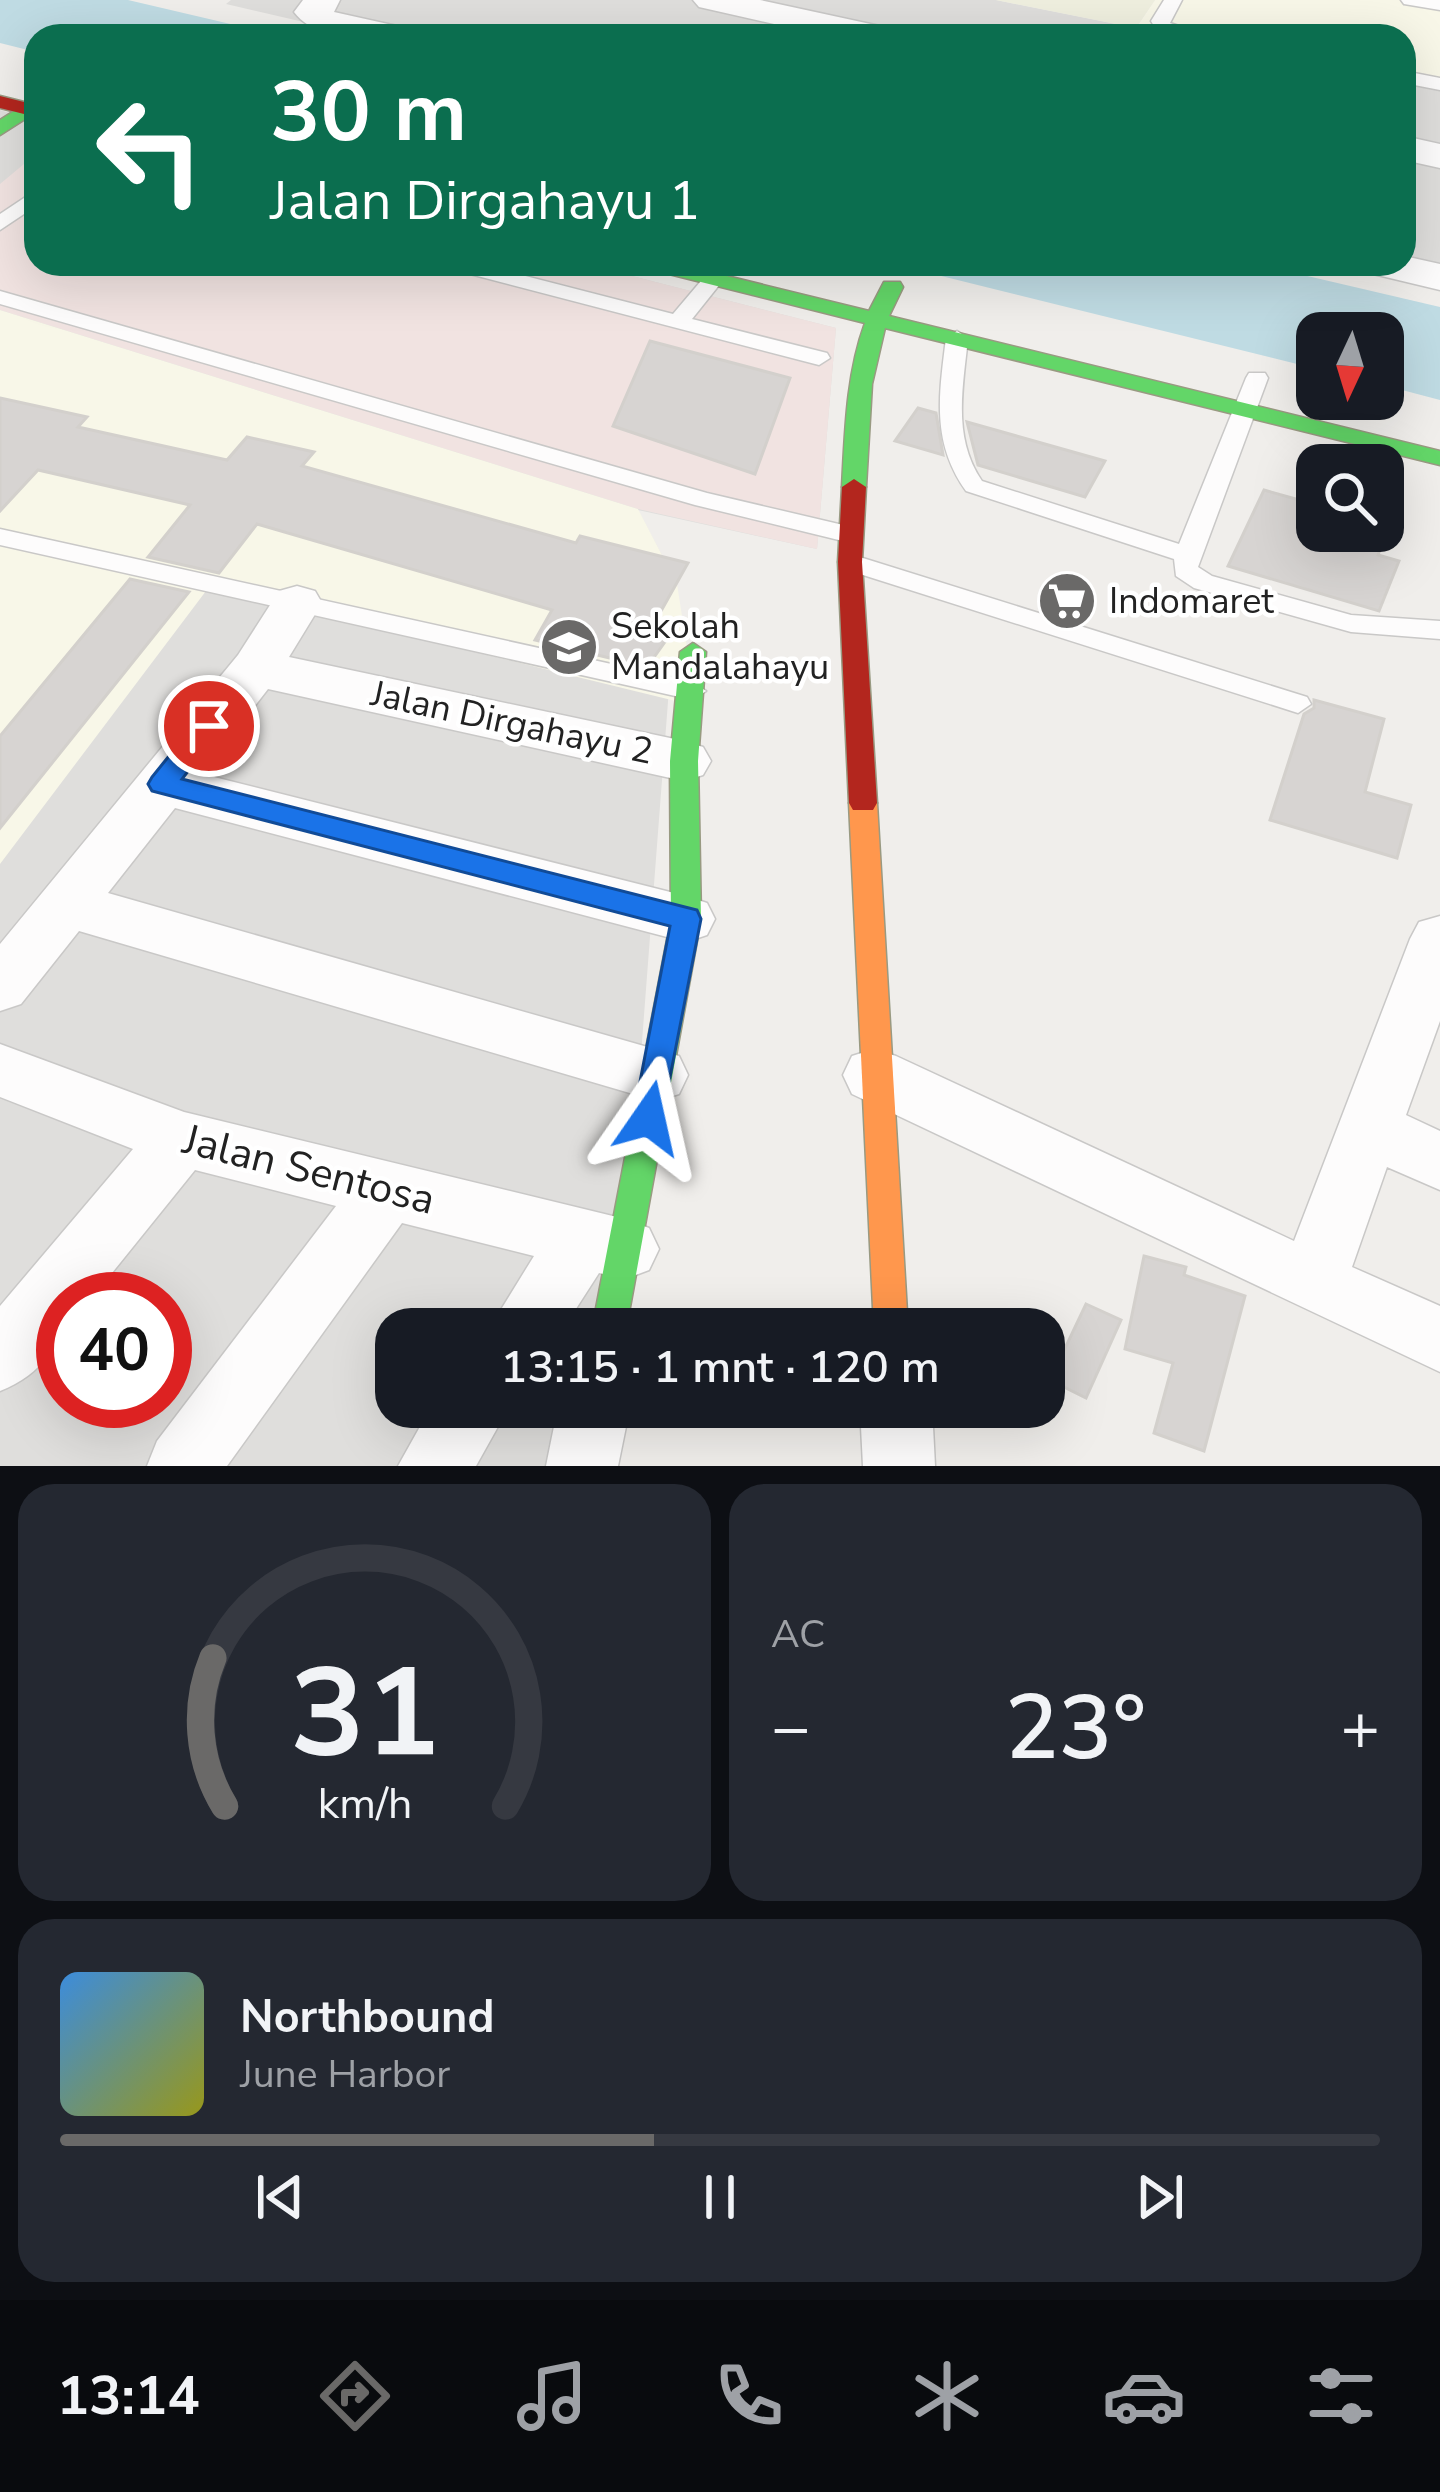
<!DOCTYPE html>
<html lang="id">
<head>
<meta charset="utf-8">
<style>
  body { margin:0; font-family:"Nunito Sans",sans-serif; background:#242831; color:#f1f3f6; height:100vh; display:flex; flex-direction:column; font-size:45px; white-space:nowrap }
  * { box-sizing:border-box; margin:0 }
  p { font-size:39px; color:#9ea1a6 }
  .icon { flex:none; width:66px; height:66px; fill:none; stroke:currentColor; stroke-width:2; stroke-linecap:round; stroke-linejoin:round }
  .map { position:relative; height:1466px; overflow:hidden }
  .drawer { display:flex; flex-direction:column; gap:18px; padding:18px; background:#0d0f14; flex:1 }
  .drawer>* { flex:none }
  .hud { position:absolute; left:24px; top:24px; width:1392px; height:252px; border-radius:36px; box-shadow:0 12px 48px #0002; background:#0b6e4f; color:#fff; overflow:hidden }
  .needle { width:78px; rotate:184deg }
  .fabs { position:absolute; left:1296px; top:312px; display:grid; gap:24px }
  .fabs a { display:grid; place-items:center; width:108px; height:108px; border-radius:24px; background:#171b24; box-shadow:0 12px 48px #0002; font-size:60px }
  .speed { position:absolute; left:36px; top:1272px; display:flex; gap:24px; font-size:60px; font-weight:700; text-align:center }
  .speed>* { display:grid; place-content:center; width:156px; height:156px; border-radius:50%; background:#171b24; box-shadow:0 12px 48px #0002; line-height:1 }
  .speed .limit { border:18px solid #d22; background:#fff; color:#111 }
  .pin { position:absolute; display:grid; place-items:center; width:102px; height:102px; color:#fff; margin:-51px; border:6px solid #fff; border-radius:50%; box-shadow:0 3px 12px #0007 }
  .me { position:absolute; width:132px; margin:-66px; rotate:11deg; stroke-linejoin:round; filter:drop-shadow(0 0 9px #0008) }
  .turn { display:flex; align-items:center; gap:42px; height:252px; padding:0 48px; font-size:54px }
  .turn .icon { width:156px; height:156px; stroke-width:2.5 }
  .turn b { display:block; font-size:84px; line-height:102px }
  .big { font-size:90px; font-weight:600; line-height:1.1 }
  .drawer .card { flex:1; display:flex; flex-direction:column; justify-content:center; gap:18px; min-width:0; padding:0 42px; border-radius:36px; background:#242831 }
  .drawer .dial { align-items:center; gap:0 }
  .dial svg { height:312px; overflow:visible; fill:none; stroke:#363941; stroke-width:7; stroke-linecap:round; text-anchor:middle }
  .dial text { fill:#f1f3f6; stroke:none }
  .song { display:flex; align-items:center; gap:36px }
  .cover { width:144px; height:144px; border-radius:18px; background:linear-gradient(135deg,hsl(210 70% 55%),hsl(60 70% 35%)) }
  .played { height:12px; border-radius:6px; background:linear-gradient(90deg,#6a6968 45%,#363941 45%) }
  .keys { display:flex; justify-content:space-around; direction:ltr }
  .heat { display:flex; justify-content:space-between; align-items:center; font-size:66px; direction:ltr }
  .drawer .tiles { flex:1; display:grid; gap:18px; grid-template-columns:1fr 1fr }
  .card:last-child { grid-column:span 2 }
  .trip { position:absolute; left:375px; top:1308px; width:690px; height:120px; border-radius:36px; background:#171b24; box-shadow:0 12px 48px #0002; font-weight:600; line-height:120px; text-align:center }
  .tab-bar { display:flex; height:192px; justify-content:space-around; align-items:center; background:#090b0e; color:#9ea1a6 }
  .tab-bar .icon { width:84px; height:84px }
  .tab-bar .current { color:#6a6968 }
  .tab-bar b { font-size:54px; color:#f1f3f6 }
  .map>svg:first-child { display:block }
  .residential { fill:#dfdedc; fill-rule:evenodd }
  .commercial { fill:#f1e3e1 }
  .education { fill:#f8f7e8 }
  .farmland { fill:#efefdf }
  .water { fill:#bfdbe3 }
  .building { fill:#d7d4d2; stroke:#d3d0cc; stroke-width:3 }
  .lines { fill:none; stroke-linecap:round; stroke-linejoin:round }
  .lane-casing { stroke:#c9c8c7; stroke-width:3 }
  .street-casing { stroke:#c9c8c7; stroke-width:3 }
  .fast-casing { stroke:#999a82; stroke-width:3 }
  .slow-casing { stroke:#999a82; stroke-width:3 }
  .jam-casing { stroke:#999a82; stroke-width:3 }
  .lane { fill:#fdfcfc; fill-rule:evenodd }
  .street { fill:#fdfcfc; fill-rule:evenodd }
  .fast { fill:#63d668; fill-rule:evenodd }
  .slow { fill:#ff974d; fill-rule:evenodd }
  .jam { fill:#b3261e; fill-rule:evenodd }
  .route { fill:#1a73e8; stroke:#114b97; stroke-width:3 }
  .labels { text-anchor:middle; dominant-baseline:central; stroke-width:9; stroke-linejoin:round; paint-order:stroke }
  .poi-label { font-size:36px; fill:#222; stroke:#fff; text-anchor:start }
  .street-label { font-size:36px; fill:#222; stroke:#fff }
  .near-street-label { font-size:42px; fill:#222; stroke:#fff }
</style>
</head>
<body>
<div class="map">
<svg width="1440" height="1466" viewBox="0 0 1440 1466">
  <rect width="100%" height="100%" fill="#f0eeeb"/>
  <path class="residential" d="M231 0H996L1176 36H364L226 4Z
    M1404 81 1440 89V288L1336 264H1404Z
    M0 110 36 121V264H585L836 328 817 549 638 510 677 584 620 1329H396V1407H603L590 1466H0ZM63 1299H165V1401H63Z"/>
  <path class="commercial" d="M36 154V264H585L836 328 817 549 638 509 0 310V184Z"/>
  <path class="education" d="M1155 0H1440V89L1404 81V36H1176L1136 28Z
    M0 310 638 509 677 584 696 706 209 587 0 864Z"/>
  <path class="farmland" d="M996 0H1155L1136 28Z"/>
  <path class="water" d="M0 0H128L282 36H36V52L0 43Z
    M893 264H1256L1440 307V400L1383 385V333H1317V369Z"/>
  <path class="building" d="M650 341 790 378 755 474 613 426Z
    M0 398 87 417 78 427 227 460 247 437 314 452 302 466 576 543 580 536 688 563 656 620 677 625 647 667 535 640 552 610 257 524 219 573 148 557 190 505 38 470 0 511Z
    M918 408 936 413 943 455 895 441Z
    M967 422 1105 461 1085 497 978 465Z
    M1264 490 1317 505V531H1383V524L1389 526 1378 555 1399 561 1379 611 1228 566Z
    M130 579 189 592 0 828V736Z
    M1314 700 1384 719 1365 792 1411 805 1397 858 1270 820 1304 714 1314 708Z
    M1144 1256 1186 1267 1184 1275 1245 1296 1204 1451 1154 1433 1173 1363 1125 1349Z
    M1086 1304 1121 1320 1086 1398 1050 1380Z"/>
  <g class="lines">
    <g class="lane-casing">
      <path id="lane" d="M1164 0H1182L1170 23 1208 36 1157 31 1151 21Z
        M1401 0H1440V10L1404 4Z
        M1404 71 1440 78V90L1404 83Z
        M36 190V206L0 230V214Z
        M444 264H479L673 314 706 275 713 273 724 279 692 319 827 353 830 358 819 365 447 268Z
        M0 291 707 493 860 529 863 535 851 543 695 505 0 304Z
        M957 331 968 338C963 387 952 438 982 481L1179 544 1246 378 1249 373H1265L1268 378 1198 567 1212 576 1351 615 1440 621V639L1351 632 1194 588 1176 576 1174 559 966 491C931 442 939 395 946 338Z
        M0 529 693 682 706 691 693 700 0 545Z
        M850 554 1307 697 1311 704 1298 713 841 568 838 562Z"/>
    </g>
    <g class="street-casing">
      <path id="street" d="M303 0H340L334 12 406 28 411 36C374 36 319 45 294 12Z
        M693 0H760L889 28 894 36H827L699 7Z
        M1404 136 1440 144V168L1404 160Z
        M1404 256 1440 264V290L1369 273 1363 264H1404Z
        M297 586 315 591 322 603 289 657 684 741 703 747 711 761 703 775 684 781 268 689 202 774 686 896 707 903 715 919 707 935 686 942 175 808 108 893 679 1056 688 1075 679 1094 657 1101 79 931 21 1004 0 1011V944L238 655 279 591Z
        M1440 916V1021L1406 1115 1440 1131V1190L1387 1167 1352 1267 1440 1306V1372L852 1094 843 1075 852 1056 874 1049 896 1056 1294 1241 1410 939 1419 922Z
        M0 1044 184 1112 625 1219 649 1228 659 1249 649 1270 625 1279 599 1273 563 1329H489L534 1256 402 1223 227 1466H147L157 1441 336 1206 195 1170 91 1299H63C63 1344 43 1374 0 1391V1306L133 1149 0 1097Z
        M431 1407H509L476 1466H398Z
        M558 1407H630L618 1466H546Z
        M860 1407H932L935 1466H863Z"/>
    </g>
    <g class="fast-casing">
      <path id="fast" d="M36 97V112L0 135V120Z
        M642 264H678L869 311 884 282H900L903 287 889 316 1440 451V465L885 328 872 384 866 487 854 495 842 487C845 432 846 375 865 323L645 268Z
        M693 643 706 652 698 761 701 919 626 1329H592L671 919 670 761 680 652Z"/>
    </g>
    <g class="slow-casing">
      <path id="slow" d="M863 793 873 796 877 803 908 1329H874L849 803 853 796Z"/>
    </g>
    <g class="jam-casing">
      <path id="jam" d="M0 96 36 105V117L0 108Z
        M854 479 866 487 862 562 877 803 873 810H853L849 803 838 562 842 487Z"/>
    </g>
    <use href="#lane" class="lane"/>
    <use href="#street" class="street"/>
    <use href="#fast" class="fast"/>
    <use href="#slow" class="slow"/>
    <use href="#jam" class="jam"/>
  </g>
  <path class="route" d="M209 716 223 726 182 779 697 910 701 919 660 1128 649 1132 637 1128 633 1118 670 926 152 791 148 784 152 777 199 719Z"/>
  <defs>
    <g id="supermarket-disc" transform="scale(3)"><circle r="9.5" fill="#6a6968" stroke="#fff"/><path d="M-6-5.5h2.5l.6 2H6L4.5 2H-2.5L-4.4-4H-6ZM-1.5 3.2a1.3 1.3 0 1 0 .1 0ZM3 3.2a1.3 1.3 0 1 0 .1 0Z" fill="#fff"/></g>
    <g id="school-disc" transform="scale(3)"><circle r="9.5" fill="#6a6968" stroke="#fff"/><path d="M0-5L7-2L0 1L-7-2ZM-4 1L0 2.5L4 1V4Q0 6-4 4Z" fill="#fff"/></g>
  </defs>
  <g fill-rule="evenodd">
    <use href="#supermarket-disc" x="1067" y="601"/>
    <use href="#school-disc" x="569" y="647"/>
  </g>
  <g class="labels">
    <g class="poi-label">
      <text x="1109" y="601">Indomaret</text>
      <text x="611" y="626">Sekolah<tspan x="611" dy="41">Mandalahayu</tspan></text>
    </g>
    <g class="street-label">
      <text transform="translate(512 723) rotate(12)">Jalan Dirgahayu 2</text>
    </g>
    <g class="near-street-label">
      <text transform="translate(309 1170) rotate(14)">Jalan Sentosa</text>
    </g>
  </g>
</svg>
<div class="fabs">
<a><svg class="needle" viewBox="-14 -14 28 28"><path d="M0-13l5 13h-10z" fill="#e53935"/><path d="M0 13l5-13h-10z" fill="#9ea1a6"/></svg></a>
<a><svg class="icon" aria-label="search" viewBox="0 0 24 24"><circle cx="10" cy="10" r="6"/><path d="M15 15l6 6"/></svg></a>
</div>
<div class="speed"><div class="limit">40</div></div>
<div class="pin" style="left:209px;top:726px;background:#d93025"><svg class="icon" aria-label="arrive" viewBox="0 0 24 24"><path d="M6 21V4h12l-3 4 3 4H6"/></svg></div>
<svg class="me" style="left:649px;top:1118px" viewBox="-20 -20 40 40"><path d="M0-17L14 15 0 8-14 15z" fill="#1a73e8" stroke="#fff" stroke-width="4"/></svg>
<div class="trip">13:15 · 1 mnt · 120 m</div>
<div class="hud">
<div class="turn"><svg class="icon" aria-label="left" viewBox="0 0 24 24"><path d="M17 20v-9H6M10 6l-5 5 5 5"/></svg><div><b>30 m</b>Jalan Dirgahayu 1</div></div>
</div>
</div>
<section class="drawer">
<div class="tiles">
<div class="card dial"><svg viewBox="0 0 100 80">
<path d="M14 69A42 42 0 1 1 86 69"/>
<path d="M14 69A42 42 0 0 1 11 31" stroke="#6a6968"/>
<text x="50" y="56" font-size="32" font-weight="700">31</text>
<text x="50" y="72" font-size="11">km/h</text>
</svg></div>
<div class="card"><p>AC</p>
<div class="heat"><a>−</a><b class="big">23°</b><a>+</a></div>
</div>
<div class="card">
<div class="song"><i class="cover"></i><div><b>Northbound</b><p>June Harbor</p></div></div>
<div class="played"></div>
<div class="keys"><svg class="icon" aria-label="previous" viewBox="0 0 24 24"><path d="M18 5L8 12l10 7zM5 5v14"/></svg><svg class="icon" aria-label="pause" viewBox="0 0 24 24"><path d="M8 5v14M16 5v14"/></svg><svg class="icon" aria-label="next" viewBox="0 0 24 24"><path d="M6 5l10 7-10 7zM19 5v14"/></svg></div>
</div>
</div>
</section>
<nav class="tab-bar">
<b>13:14</b>
<svg class="icon current" aria-label="directions" viewBox="0 0 24 24"><path d="M12 3l9 9-9 9-9-9zM9 14v-3h6M13 9l2 2-2 2"/></svg>
<svg class="icon" aria-label="music" viewBox="0 0 24 24"><path d="M9 18V5l10-2v13"/><circle cx="6" cy="18" r="3"/><circle cx="16" cy="16" r="3"/></svg>
<svg class="icon" aria-label="phone" viewBox="0 0 24 24"><path d="M5 4h4l2 5-3 2q2 4 5 5l2-3 5 2v4C11 20 4 13 5 4z"/></svg>
<svg class="icon" aria-label="climate" viewBox="0 0 24 24"><path d="M12 3v18M4 7l16 10M4 17L20 7"/></svg>
<svg class="icon" aria-label="car" viewBox="0 0 24 24"><path d="M5 17H2v-5l4-1 3-4h7l3 4 3 1v5h-3M9 17h6M6 11h13"/><circle cx="7" cy="17" r="2"/><circle cx="17" cy="17" r="2"/></svg>
<svg class="icon" aria-label="filters" viewBox="0 0 24 24"><path d="M4 7h16M4 17h16"/><circle cx="9" cy="7" r="2"/><circle cx="15" cy="17" r="2"/></svg>
</nav>
</body>
</html>
